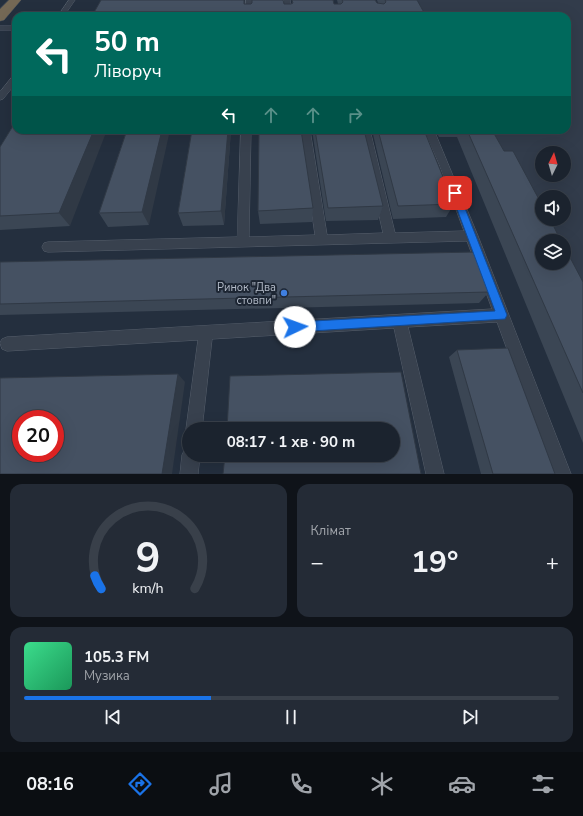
<!DOCTYPE html>
<html lang="uk">
<head>
<meta charset="utf-8">
<style>
  body { margin:0; font-family:"Nunito Sans",sans-serif; background:#242b36; color:#f1f3f6; height:100vh; display:flex; flex-direction:column; font-size:15px; white-space:nowrap }
  * { box-sizing:border-box; margin:0 }
  p { font-size:13px; color:#a0a4aa }
  .icon { flex:none; width:22px; height:22px; fill:none; stroke:currentColor; stroke-width:2; stroke-linecap:round; stroke-linejoin:round }
  .map { position:relative; height:474px; overflow:hidden }
  .details { display:flex; flex-direction:column; gap:10px; padding:10px; background:#0f1319; flex:1 }
  .details>* { flex:none }
  .hud { position:absolute; left:12px; top:12px; width:559px; height:122px; border-radius:12px; box-shadow:0 4px 16px #0002,0 0 0 1px #39404a; background:#00695c; color:#fff; overflow:hidden }
  .needle { width:26px; rotate:5deg }
  .fabs { position:absolute; left:535px; top:146px; display:grid; gap:8px }
  .fabs a { display:grid; place-items:center; width:36px; height:36px; border-radius:50%; background:#1b232e; box-shadow:0 4px 16px #0002,0 0 0 1px #39404a; font-size:20px }
  .speed { position:absolute; left:12px; top:410px; display:flex; gap:8px; font-size:20px; font-weight:700; text-align:center }
  .speed>* { display:grid; place-content:center; width:52px; height:52px; border-radius:50%; background:#1b232e; box-shadow:0 4px 16px #0002,0 0 0 1px #39404a; line-height:1 }
  .speed .limit { border:6px solid #d22; background:#fff; color:#111 }
  .pin { position:absolute; display:grid; place-items:center; width:34px; height:34px; color:#fff; margin:-17px; border-radius:8px; box-shadow:0 2px 6px #0006 }
  .me { position:absolute; width:44px; margin:-22px; rotate:87deg; stroke-linejoin:round; filter:drop-shadow(0 0 3px #0008) }
  .turn { display:flex; align-items:center; gap:14px; height:84px; padding:0 16px; font-size:18px }
  .turn .icon { width:52px; height:52px; stroke-width:2.5 }
  .turn b { display:block; font-size:28px; line-height:34px }
  .lanes { display:flex; align-items:center; height:38px; padding:0 16px; background:#0003; justify-content:center; gap:20px; direction:ltr }
  .lanes .off { opacity:.35 }
  .big { font-size:30px; font-weight:700; line-height:1.1 }
  .details .tile { flex:1; display:flex; flex-direction:column; justify-content:center; gap:6px; min-width:0; padding:0 14px; border-radius:12px; background:#242b36 }
  .details .dial { align-items:center; gap:0 }
  .dial svg { height:104px; overflow:visible; fill:none; stroke:#39404a; stroke-width:7; stroke-linecap:round; text-anchor:middle }
  .dial text { fill:#f1f3f6; stroke:none }
  .song { display:flex; align-items:center; gap:12px }
  .cover { width:48px; height:48px; border-radius:6px; background:linear-gradient(135deg,hsl(150 70% 55%),hsl(150 70% 35%)) }
  .played { height:4px; border-radius:2px; background:linear-gradient(90deg,#1a73e8 35%,#39404a 35%) }
  .keys { display:flex; justify-content:space-around; direction:ltr }
  .heat { display:flex; justify-content:space-between; align-items:center; font-size:22px; direction:ltr }
  .details .tiles { flex:1; display:grid; gap:10px; grid-template-columns:1fr 1fr }
  .tile:last-child { grid-column:span 2 }
  .trip { position:absolute; left:182px; top:422px; width:218px; height:40px; border-radius:20px; background:#1b232e; box-shadow:0 4px 16px #0002,0 0 0 1px #39404a; font-weight:700; line-height:40px; text-align:center }
  .dock { display:flex; height:64px; justify-content:space-around; align-items:center; background:#0b0e12; color:#a0a4aa }
  .dock .icon { width:28px; height:28px }
  .dock .selected { color:#1a73e8 }
  .dock b { font-size:18px; color:#f1f3f6 }
  .map>svg:first-child { display:block }
  .airport { fill:#323c4b; fill-rule:evenodd }
  .lines { fill:none; stroke-linecap:round; stroke-linejoin:round }
  .lane-casing { stroke:#565f6c; stroke-width:1 }
  .highway-casing { stroke:#434c59; stroke-width:1 }
  .lane { fill:#38414e; fill-rule:evenodd }
  .highway { fill:#746855; fill-rule:evenodd }
  .wall { fill:#3b4654 }
  .shaded-wall { fill:#303945 }
  .building { fill:#455162; stroke:#303945; fill-rule:evenodd }
  .route { fill:#1a73e8; stroke:#114b97 }
  .shop-dot { fill:#3f7fe0; stroke:#1d2633; stroke-width:1.5 }
  .labels { text-anchor:middle; dominant-baseline:central; stroke-width:4; stroke-linejoin:round; paint-order:stroke }
  .poi-label { font-size:11px; fill:#b4bcc9; stroke:#1d2633; text-anchor:end }
</style>
</head>
<body>
<div class="map">
<svg width="583" height="474" viewBox="0 0 583 474">
  <rect width="100%" height="100%" fill="#242f3e"/>
  <path class="airport" d="M407 0H583V324L564 263V241H542L476 130H567V16H415ZM542 153H564V175H542ZM542 197H564V219H542Z"/>
  <g class="lines">
    <g class="lane-casing">
      <path id="lane" d="M69 0H75L64 16H58Z
        M246 0H252V16H246Z
        M284 0H290L291 16H285Z
        M0 26H16V30H0Z
        M13 76H16V83L3 99 0 100V92Z
        M241 130H251L249 237 315 235 300 130H310L327 235 383 233 360 130H370L395 233 464 231 439 164 424 130H434L478 236 571 474H553L497 322 408 327 444 474H426L394 328 212 339 202 429H189V435L186 429 198 340 7 351 2 349 0 343 2 339 7 337 492 309 467 241 48 252 44 251 42 247 44 243 48 242 237 237Z
        M189 447V455H200L198 474H180L182 455 185 449Z"/>
    </g>
    <g class="highway-casing">
      <path id="highway" d="M9 0H21L4 20 0 21V9Z"/>
    </g>
    <use href="#lane" class="lane"/>
    <use href="#highway" class="highway"/>
  </g>
  <path class="wall" d="M244 0 245 4H291L292 3V0H333L334 4H338L337 0H375L377 3H378L377 0H417L426 16H92Z
    M16 121 70 226 0 230V147Z
    M127 130 149 225 108 227 99 213Z
    M192 130H231L224 225 183 226 178 213Z
    M312 130H364L383 206 378 220 326 221Z
    M372 130H429L426 136 454 204 446 217 393 219Z
    M435 130H492L504 151 583 282V443L457 137H439Z
    M313 208 312 222 260 224 258 211Z
    M0 262 489 292 479 303 0 315Z
    M457 350 555 474H481L449 357Z"/>
  <path class="shaded-wall" d="M94 130H107L70 226 59 213Z
    M162 130H170L149 225 142 212Z
    M228 130H231L224 225 221 211Z
    M178 374 185 382 172 474H162Z"/>
  <path class="building" d="M101 0H244V4H251L252 3V0H283L284 4H291L293 3 292 0H333L334 4H341L343 2 342 0H375L377 3 384 4 386 2 385 0H417L426 16H92Z
    M16 121V130H94L59 213 0 216V147Z
    M127 130H162L142 212 99 213Z
    M192 130H228L221 211 178 213Z
    M259 130H301L313 208 258 211Z
    M315 130H364L383 206 328 208Z
    M378 130H424L454 204 398 206Z
    M467 130H492L504 151H513L542 205V219H550L561 241H542V263H564V246L583 282V393Z
    M474 252 489 292 0 304V262Z
    M508 348 555 474H493L457 350Z
    M401 372 421 474H223L225 455H393V429H227L230 376Z
    M178 374 162 474H0V378ZM21 419H55V453H21Z"/>
  <path class="route" d="M455 190 459 193 507 315 505 319 295 332 292 331 290 327 292 324 295 322 495 311 451 193Z"/>
  <circle class="shop-dot" cx="284" cy="293" r="4"/>
  <g class="labels">
    <g class="poi-label">
      <text x="276" y="287">Ринок "Два<tspan x="276" dy="13">стовпи"</tspan></text>
    </g>
  </g>
</svg>
<div class="fabs">
<a><svg class="needle" viewBox="-14 -14 28 28"><path d="M0-13l5 13h-10z" fill="#e53935"/><path d="M0 13l5-13h-10z" fill="#a0a4aa"/></svg></a>
<a><svg class="icon" aria-label="sound" viewBox="0 0 24 24"><path d="M4 9h4l5-4v14l-5-4H4zM17 9q2 3 0 6"/></svg></a>
<a><svg class="icon" aria-label="layers" viewBox="0 0 24 24"><path d="M12 4l9 5-9 5-9-5zM3 14l9 5 9-5"/></svg></a>
</div>
<div class="speed"><div class="limit">20</div></div>
<div class="pin" style="left:455px;top:193px;background:#d93025"><svg class="icon" aria-label="arrive" viewBox="0 0 24 24"><path d="M6 21V4h12l-3 4 3 4H6"/></svg></div>
<svg class="me" style="left:295px;top:327px" viewBox="-20 -20 40 40"><circle r="19" fill="#fff"/><path d="M0-13L10 11 0 6-10 11z" fill="#1a73e8"/></svg>
<div class="trip">08:17 · 1 хв · 90 m</div>
<div class="hud">
<div class="turn"><svg class="icon" aria-label="left" viewBox="0 0 24 24"><path d="M17 20v-9H6M10 6l-5 5 5 5"/></svg><div><b>50 m</b>Ліворуч</div></div>
<div class="lanes"><svg class="icon" aria-label="left" viewBox="0 0 24 24"><path d="M17 20v-9H6M10 6l-5 5 5 5"/></svg><svg class="icon off" aria-label="ahead" viewBox="0 0 24 24"><path d="M12 20V5M6 11l6-6 6 6"/></svg><svg class="icon off" aria-label="ahead" viewBox="0 0 24 24"><path d="M12 20V5M6 11l6-6 6 6"/></svg><svg class="icon off" aria-label="right" viewBox="0 0 24 24"><path d="M7 20v-9h11M14 6l5 5-5 5"/></svg></div>
</div>
</div>
<section class="details">
<div class="tiles">
<div class="tile dial"><svg viewBox="0 0 100 80">
<path d="M14 69A42 42 0 1 1 86 69"/>
<path d="M14 69A42 42 0 0 1 9 59" stroke="#1a73e8"/>
<text x="50" y="56" font-size="32" font-weight="700">9</text>
<text x="50" y="72" font-size="11">km/h</text>
</svg></div>
<div class="tile"><p>Клімат</p>
<div class="heat"><a>−</a><b class="big">19°</b><a>+</a></div>
</div>
<div class="tile">
<div class="song"><i class="cover"></i><div><b>105.3 FM</b><p>Музика</p></div></div>
<div class="played"></div>
<div class="keys"><svg class="icon" aria-label="previous" viewBox="0 0 24 24"><path d="M18 5L8 12l10 7zM5 5v14"/></svg><svg class="icon" aria-label="pause" viewBox="0 0 24 24"><path d="M8 5v14M16 5v14"/></svg><svg class="icon" aria-label="next" viewBox="0 0 24 24"><path d="M6 5l10 7-10 7zM19 5v14"/></svg></div>
</div>
</div>
</section>
<nav class="dock">
<b>08:16</b>
<svg class="icon selected" aria-label="directions" viewBox="0 0 24 24"><path d="M12 3l9 9-9 9-9-9zM9 14v-3h6M13 9l2 2-2 2"/></svg>
<svg class="icon" aria-label="music" viewBox="0 0 24 24"><path d="M9 18V5l10-2v13"/><circle cx="6" cy="18" r="3"/><circle cx="16" cy="16" r="3"/></svg>
<svg class="icon" aria-label="phone" viewBox="0 0 24 24"><path d="M5 4h4l2 5-3 2q2 4 5 5l2-3 5 2v4C11 20 4 13 5 4z"/></svg>
<svg class="icon" aria-label="climate" viewBox="0 0 24 24"><path d="M12 3v18M4 7l16 10M4 17L20 7"/></svg>
<svg class="icon" aria-label="car" viewBox="0 0 24 24"><path d="M5 17H2v-5l4-1 3-4h7l3 4 3 1v5h-3M9 17h6M6 11h13"/><circle cx="7" cy="17" r="2"/><circle cx="17" cy="17" r="2"/></svg>
<svg class="icon" aria-label="filters" viewBox="0 0 24 24"><path d="M4 7h16M4 17h16"/><circle cx="9" cy="7" r="2"/><circle cx="15" cy="17" r="2"/></svg>
</nav>
</body>
</html>
